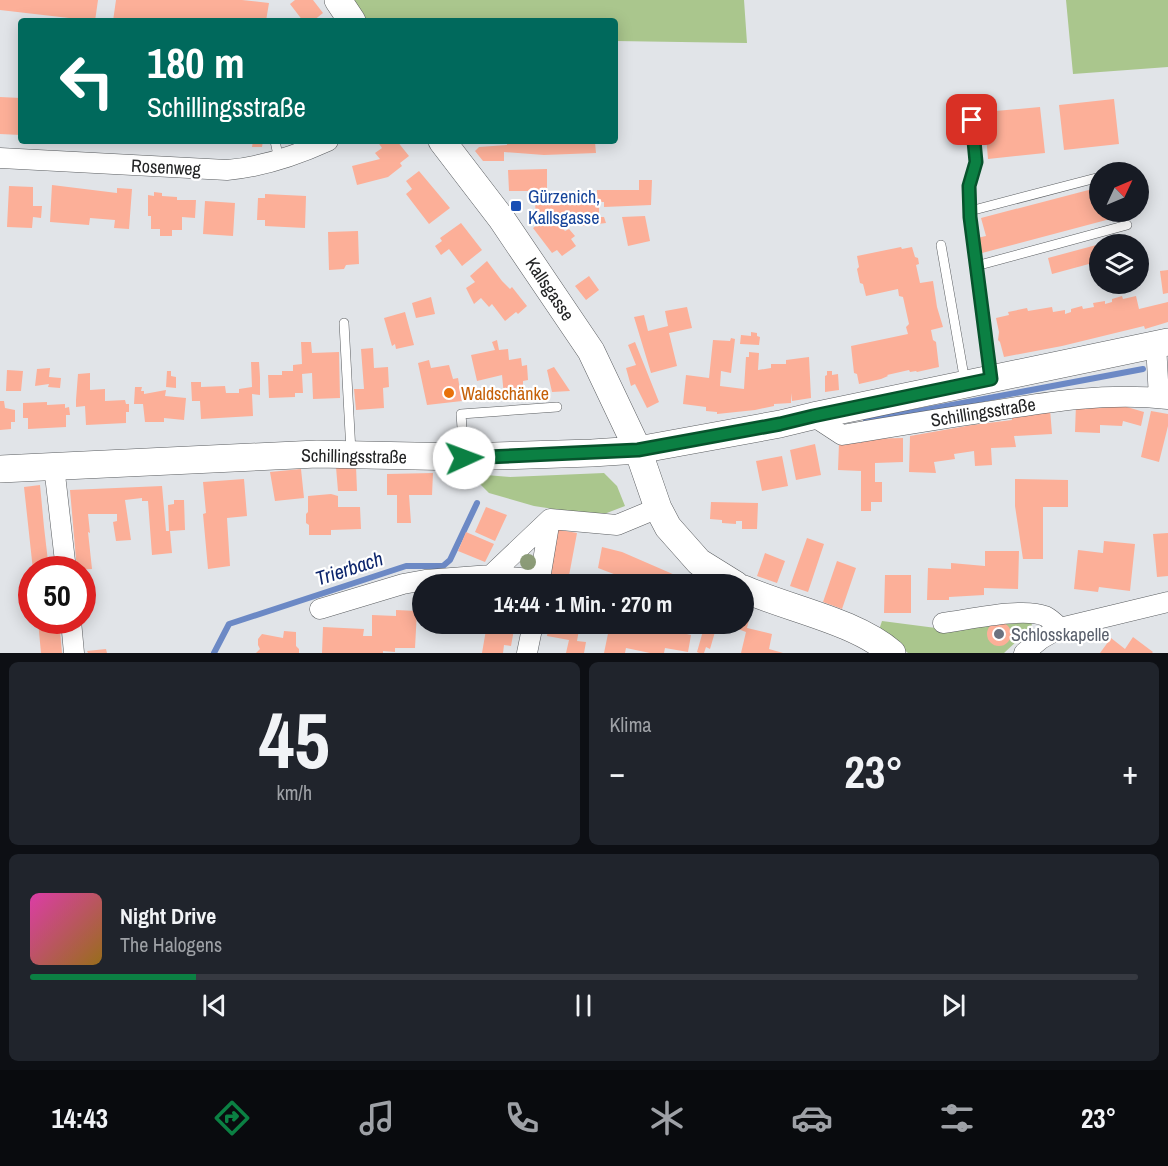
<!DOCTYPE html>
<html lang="de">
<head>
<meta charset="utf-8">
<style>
  body { margin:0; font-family:"Archivo Narrow",sans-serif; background:#20242c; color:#f1f3f6; height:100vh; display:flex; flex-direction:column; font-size:22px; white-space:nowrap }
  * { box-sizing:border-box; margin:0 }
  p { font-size:20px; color:#9ea1a6 }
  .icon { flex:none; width:33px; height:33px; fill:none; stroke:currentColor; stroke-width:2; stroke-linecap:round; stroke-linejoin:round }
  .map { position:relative; height:653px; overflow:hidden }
  .panel { display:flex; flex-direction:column; gap:9px; padding:9px; background:#0d0f14; flex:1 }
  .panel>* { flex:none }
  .banner { position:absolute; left:18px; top:18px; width:600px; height:126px; border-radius:6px; box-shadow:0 3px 15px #0003; background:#00695c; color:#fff; overflow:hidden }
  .needle { width:39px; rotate:46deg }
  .tools { position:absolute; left:1089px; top:162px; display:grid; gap:12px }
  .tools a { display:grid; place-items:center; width:60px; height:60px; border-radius:50%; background:#171b24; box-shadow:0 3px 15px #0003; font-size:30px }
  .speed { position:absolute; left:18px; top:556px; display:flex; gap:12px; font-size:30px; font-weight:700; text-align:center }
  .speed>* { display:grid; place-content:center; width:78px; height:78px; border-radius:50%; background:#171b24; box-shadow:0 3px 15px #0003; line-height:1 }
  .speed .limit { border:9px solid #d22; background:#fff; color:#111 }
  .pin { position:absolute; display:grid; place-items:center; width:51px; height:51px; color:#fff; margin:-26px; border-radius:12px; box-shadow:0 3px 9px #0006 }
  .me { position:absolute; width:66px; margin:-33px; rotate:88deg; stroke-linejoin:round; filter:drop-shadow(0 0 4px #0008) }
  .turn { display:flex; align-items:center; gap:21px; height:126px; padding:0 30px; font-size:27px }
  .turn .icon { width:78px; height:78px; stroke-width:2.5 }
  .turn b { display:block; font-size:42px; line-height:51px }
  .big { font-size:45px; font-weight:700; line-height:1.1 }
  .panel .tile { flex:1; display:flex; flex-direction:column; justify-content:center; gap:9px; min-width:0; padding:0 21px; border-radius:9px; background:#20242c }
  .panel .dial { align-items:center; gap:0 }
  .dial b { font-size:78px; line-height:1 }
  .song { display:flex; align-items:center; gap:18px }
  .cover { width:72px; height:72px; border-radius:9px; background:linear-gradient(135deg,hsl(320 70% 55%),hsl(40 70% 35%)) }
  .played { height:6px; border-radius:3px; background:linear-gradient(90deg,#0b8043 15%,#363941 15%) }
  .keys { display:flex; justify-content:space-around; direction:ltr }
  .heat { display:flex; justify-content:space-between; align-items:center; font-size:33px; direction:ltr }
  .panel .tiles { flex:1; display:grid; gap:9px; grid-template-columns:1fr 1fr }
  .tile:last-child { grid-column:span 2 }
  .trip { position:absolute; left:412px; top:574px; width:342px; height:60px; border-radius:30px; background:#171b24; box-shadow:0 3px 15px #0003; font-weight:700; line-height:60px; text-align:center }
  .menu { display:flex; height:96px; justify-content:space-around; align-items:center; background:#090b0e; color:#9ea1a6 }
  .menu .icon { width:42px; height:42px }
  .menu .current { color:#0b8043 }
  .menu b { font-size:27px; color:#f1f3f6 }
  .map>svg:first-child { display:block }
  .green { fill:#aac68d }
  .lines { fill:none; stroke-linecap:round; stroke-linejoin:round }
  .stream { stroke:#6c89c5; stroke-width:6 }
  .building { fill:#fcaf98 }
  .lane-casing { stroke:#5a5d60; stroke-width:10 }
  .street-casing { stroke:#5a5d60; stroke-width:21 }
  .secondary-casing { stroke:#5a5d60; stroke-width:28 }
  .lane { stroke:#fff; stroke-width:9 }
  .street { stroke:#fff; stroke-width:20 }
  .secondary { stroke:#fff; stroke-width:27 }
  .tree { fill:#8c9c78 }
  .route-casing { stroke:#07532c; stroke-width:15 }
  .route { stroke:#0b8043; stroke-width:10 }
  .transit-dot { fill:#1a4fb4; stroke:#fff; stroke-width:2 }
  .food-dot { fill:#e8710a; stroke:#fff; stroke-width:2 }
  .worship-dot { fill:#6b7280; stroke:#fff; stroke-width:2 }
  .labels { text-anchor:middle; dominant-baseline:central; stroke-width:4.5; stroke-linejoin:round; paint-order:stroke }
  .street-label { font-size:18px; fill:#232425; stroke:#fff }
  .transit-label { font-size:18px; fill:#164399; stroke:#fff; text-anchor:start }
  .food-label { font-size:18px; fill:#c56008; stroke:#fff; text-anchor:start }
  .worship-label { font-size:18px; fill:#5b616d; stroke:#fff; text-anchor:start }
  .water-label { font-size:20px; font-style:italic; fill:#0c256c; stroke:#fff }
</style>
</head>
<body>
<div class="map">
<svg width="1168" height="653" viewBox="0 0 1168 653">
  <rect width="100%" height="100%" fill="#e1e4e8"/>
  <path class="green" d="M352 0H744L747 43 615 41V21H366Z
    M1066 0H1168V67L1073 74Z
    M604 473 617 486 625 506 599 516 534 506 489 493 475 479 474 474 510 477Z
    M1027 620 1032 624 1030 629 1004 653H908L879 630 882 621 936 628Z"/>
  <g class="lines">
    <path class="stream" d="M866 421 1143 369
      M214 653 229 624 406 566H443L450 560 477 503"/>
  </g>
  <path class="building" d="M0 0H98L95 21 0 10Z
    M116 0H242L269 3 266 21H113Z
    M295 0H313L323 13 313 21H303L290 4Z
    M0 97 21 98V135L0 134Z
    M1114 99 1119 144 1064 150 1059 105Z
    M1040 107 1045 153 988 159 984 112Z
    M253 141H263L262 147H252Z
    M377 141H397L409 156 400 163 402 166 388 177 357 185 352 166 380 159 375 153 382 148Z
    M507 141 595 142 596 153 544 155 504 152V161H483L475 151 479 147 507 145Z
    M547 169V191H579V204L599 205V217H604L606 223 581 226 580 217 548 218 554 226 558 223 565 231 569 229 575 236 571 239 576 246 562 256 557 250 552 253 533 228 546 218H536L535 202H544V191H509L508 170Z
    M419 171 450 208 429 224 406 194 412 189 406 181Z
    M639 180H652L651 205 604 207V202H597V190H639Z
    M52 185 117 193V188L132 189 129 229 114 228 115 220 90 218 89 225 50 222Z
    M9 186 33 187V206H42L41 218 33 217 32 228 7 227Z
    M1100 187V212H1128L1129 214 982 253 977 238 986 236 981 218Z
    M154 192 162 193V196L177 197V200H196L195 218 182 217V230H172V236H160V229H151V216H148V195L154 196Z
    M265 194 306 196 305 228 265 226V220H257L258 198H265Z
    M205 201 235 203 233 236 203 234Z
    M645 216 650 241 628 246 622 217Z
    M461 223 482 250 462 266 449 249 441 255 435 246 442 241 440 238Z
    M358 231 359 264 346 265 344 269 329 270 328 232Z
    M1131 236 1133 244H1102Z
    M1100 244V261L1052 274 1048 258Z
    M901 247 902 249 912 247 915 257 918 258 919 264 916 265 920 283 933 281 937 307 943 327 931 330 933 340 936 342 939 367 917 372 916 371 910 372 909 370 887 375 888 376 881 379 859 384 857 374 854 373 851 346 908 334 906 327 909 324 903 297 899 296 898 289 866 296 863 284 860 283 857 269 859 267 857 256Z
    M487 261 502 281 510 289 512 287 527 306 518 314 516 312 505 321 492 304 489 307 481 298 474 304 466 288 475 282 470 276Z
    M1168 270V293L1163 294 1160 271Z
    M589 276 599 290 586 300 575 286Z
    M1122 296 1123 299 1136 296 1139 309 1168 302V322L1145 329 1144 326 1062 346 1004 357 1000 342 998 340 999 332 996 318 1009 315 1008 312 1027 308 1028 311 1052 307 1053 312 1065 310V314L1071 312V309L1082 306 1083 309 1094 307 1093 303 1105 301V304L1112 302V299Z
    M431 297 435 314 416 318 412 303Z
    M687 307 692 328 669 333 677 366 651 373 634 317 644 315 648 331 668 326 665 311Z
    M405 312 414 345 396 349 395 344 392 346 384 318Z
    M751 332 757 333V336L760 337 759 345 740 344 741 335 751 336Z
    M731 338 735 339 731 373 721 371 720 386 744 389 746 357H749V352L759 353 758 370 771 368V364H786V360L809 357 811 398 792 401 791 393V403L774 404V406L755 410 717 414V412L706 411V407L683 404 686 375 709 378 713 340 730 341Z
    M497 340 499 350 508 349 509 360 521 358 522 366 527 365 528 380 523 381V394L504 396 502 375 477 381 471 355 495 350 492 342Z
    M301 342H311L312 353 339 352 340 398 313 399 312 373 302 374 303 393H295V397L269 398 268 375H282V371H293V365L302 364Z
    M635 342 659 402 647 408 635 384 631 386 626 368 636 365 628 345Z
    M373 348 374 368 388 367 389 387 383 388 384 408 356 410 354 389H364L361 349Z
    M429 360 431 368 449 365 453 379 458 378 462 401 427 405 418 363Z
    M251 362H259L260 377V395L252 394 253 416 201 419 200 401H192L191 382H201V387L225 386 226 393H239V389L252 387Z
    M554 367 570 391 552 392 547 370Z
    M50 368 49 377 61 378 60 388 48 387 49 384 35 386 37 369Z
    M7 370 23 371 21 391H6Z
    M167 371H171V376L176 377V388L166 387Z
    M827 371H832V375L838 374 839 390 825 392V376L827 375Z
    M90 373V390L105 389V401L125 400 126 404H129V412H126V423L86 425 85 406 76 407V400L78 374Z
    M135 387H142L141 391H144V394L166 390 165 396 186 398 184 420 164 418V422H145L143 404H134Z
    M0 401H4L5 408 15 410V422H11V429L0 430Z
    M47 402V405L65 404V408L69 407 70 415H66V427L28 429V418H23V403Z
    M1076 404 1120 405 1144 412 1141 426 1123 421 1122 426 1100 425V433L1075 432Z
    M1050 409 1052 434 1014 436 1016 447 991 448 992 465 975 466 974 451 954 454 955 459 934 462 936 473 909 472 910 436 972 425 1012 420V412Z
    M1151 411 1168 414V426L1159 462 1141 457Z
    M903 438V462L875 463V482H882V502H871V511H861V471L838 470 839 443H861V439Z
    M815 444 821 475 796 480 790 450Z
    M782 456 788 486 762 491 756 461Z
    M356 466 357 491H338L336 467Z
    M301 469 304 498 275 501 270 472Z
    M433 473 432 495H409L411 523H397V495H387V474Z
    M244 479 247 516 227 518 230 566 208 569 203 514 206 513 203 482Z
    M1015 479 1068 480V507H1043V559H1023L1015 506Z
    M40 485 44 527 49 570H33L24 487Z
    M162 486 166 531H169L168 505 174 504V500H184L185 530 170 531 172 553 152 555 148 501H142V498L125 500 131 540 116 541 113 522 117 521V514H88L90 533 88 532 92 569 77 570 70 490Z
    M331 494 338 496V507H360L361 529 331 530V535H309V525L306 523V514L308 512V496Z
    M711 502 758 503 757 529H742V521H736V524L722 523V520L710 519Z
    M486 507 507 515 495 541 475 532Z
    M555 529 577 533 568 581 548 577Z
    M466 532 494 544 485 562 458 551Z
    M1168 533V576L1157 577 1153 534Z
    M807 538 824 544 808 592 790 586Z
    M1104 541 1135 544 1130 591 1099 587 1098 592 1074 589 1078 550 1103 553Z
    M602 547 622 552 698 585H630L632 581 598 568Z
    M985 551H1019L1018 589 984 588V595L949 597V600H927L928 568 951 569V563L985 566Z
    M765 553 785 561 777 583 757 576Z
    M837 561 856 568 842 609 823 602Z
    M885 575H911V613H884Z
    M575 576 591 579 590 585H574Z
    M744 604 752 607 747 628 772 634 769 649 783 653H741L746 632 725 624H744Z
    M396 610 417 611 415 648H395V652L383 651V653H322L323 627 364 629 363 636H372V615L396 616Z
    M38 621H59L62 653H41Z
    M987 634a12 12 0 1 1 24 0a12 12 0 1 1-24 0Z
    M487 624H515L511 646 504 645 503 653H482Z
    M549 624H580L577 641 586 642 584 653H566L569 640 547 636Z
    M610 624H630V626L667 633 669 624H684L682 633 691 635 688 652 665 648 664 653H650L626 648 625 653H604Z
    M705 624 717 625 710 649 706 647 704 653H699L697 652Z
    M284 631 296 632V646L299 649V653H256L260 649 258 645V639L262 634 283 638Z
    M1133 637 1153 652 1152 653H1100L1111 638 1125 649Z
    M106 649 107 653H88L87 651Z"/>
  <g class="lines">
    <g class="lane-casing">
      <path id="lane" d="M972 120 976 162 969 186 970 217 991 377
        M275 141 279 160
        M1117 172 1123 171
        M970 211 1100 177
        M941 245 965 382
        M976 266 1127 225
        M344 323 351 452
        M464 455 461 414 557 407"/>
    </g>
    <g class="street-casing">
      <path id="street" d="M0 158 227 170C263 167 295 156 328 141
        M1156 344 1159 398
        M813 416 842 435C890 427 938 419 986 412 1047 402 1106 392 1168 399
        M54 466 66 570
        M540 580 491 575 550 519
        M539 585 550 519 617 525 658 508
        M320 609 403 584 425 580 491 575
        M71 621 74 653
        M943 623C968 620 1022 607 1045 616 1051 619 1055 623 1060 628
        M527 653 533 624
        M1024 653 1041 639 1060 628 1168 602"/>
    </g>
    <g class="secondary-casing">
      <path id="secondary" d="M338 0 352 21
        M442 141 501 218 591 351 638 450 658 508 668 527 699 562 736 585
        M0 469 317 454 464 457 592 453 638 450 780 424 813 416 1168 342
        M744 589C789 609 855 621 892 653"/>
    </g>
    <use href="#lane" class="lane"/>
    <use href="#street" class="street"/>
    <use href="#secondary" class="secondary"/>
  </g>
  <circle class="tree" cx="528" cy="562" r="8"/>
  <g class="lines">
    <g class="route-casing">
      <path id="route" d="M464 458 638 450 780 424 813 416 991 379 970 217 969 186 976 162 972 120"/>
    </g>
    <use href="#route" class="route"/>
  </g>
  <rect class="transit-dot" x="510" y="200" width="12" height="12" rx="3"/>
  <circle class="food-dot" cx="449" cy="393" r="6"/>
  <circle class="worship-dot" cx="999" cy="634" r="6"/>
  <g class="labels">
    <g class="street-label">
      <text transform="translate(166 167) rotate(3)">Rosenweg</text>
      <text transform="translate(550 289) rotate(56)">Kallsgasse</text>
      <text transform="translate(983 412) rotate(-9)">Schillingsstraße</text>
      <text transform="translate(354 456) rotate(1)">Schillingsstraße</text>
    </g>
    <g class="transit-label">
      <text x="528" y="196">Gürzenich,<tspan x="528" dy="21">Kallsgasse</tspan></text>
    </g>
    <g class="food-label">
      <text x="461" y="393">Waldschänke</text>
    </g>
    <g class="worship-label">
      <text x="1011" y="634">Schlosskapelle</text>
    </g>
    <g class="water-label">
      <text transform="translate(349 568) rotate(-18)">Trierbach</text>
    </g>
  </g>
</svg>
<div class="tools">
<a><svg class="needle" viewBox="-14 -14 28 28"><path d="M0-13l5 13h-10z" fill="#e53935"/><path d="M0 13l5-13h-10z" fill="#9ea1a6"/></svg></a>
<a><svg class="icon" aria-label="layers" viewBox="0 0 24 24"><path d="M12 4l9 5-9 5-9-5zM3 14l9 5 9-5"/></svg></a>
</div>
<div class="speed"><div class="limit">50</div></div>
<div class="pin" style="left:972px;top:120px;background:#d93025"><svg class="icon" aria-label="arrive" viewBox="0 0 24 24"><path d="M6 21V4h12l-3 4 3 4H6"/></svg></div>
<svg class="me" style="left:464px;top:458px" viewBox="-20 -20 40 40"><circle r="19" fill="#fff"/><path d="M0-13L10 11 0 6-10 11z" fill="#0b8043"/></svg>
<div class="trip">14:44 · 1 Min. · 270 m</div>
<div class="banner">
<div class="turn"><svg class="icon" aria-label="left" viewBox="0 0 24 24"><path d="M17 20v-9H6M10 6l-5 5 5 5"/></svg><div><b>180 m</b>Schillingsstraße</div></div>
</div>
</div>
<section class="panel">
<div class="tiles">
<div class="tile dial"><b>45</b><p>km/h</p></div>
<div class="tile"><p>Klima</p>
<div class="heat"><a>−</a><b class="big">23°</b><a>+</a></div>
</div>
<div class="tile">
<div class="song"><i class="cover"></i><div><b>Night Drive</b><p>The Halogens</p></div></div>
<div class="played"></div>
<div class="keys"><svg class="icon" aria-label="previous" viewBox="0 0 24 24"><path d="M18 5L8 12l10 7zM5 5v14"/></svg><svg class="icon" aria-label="pause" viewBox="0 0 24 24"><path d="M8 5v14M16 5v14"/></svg><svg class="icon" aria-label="next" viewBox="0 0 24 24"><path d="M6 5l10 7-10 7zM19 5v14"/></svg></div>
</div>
</div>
</section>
<nav class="menu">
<b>14:43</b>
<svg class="icon current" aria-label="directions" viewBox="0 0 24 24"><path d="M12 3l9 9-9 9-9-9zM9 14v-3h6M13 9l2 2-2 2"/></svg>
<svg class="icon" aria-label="music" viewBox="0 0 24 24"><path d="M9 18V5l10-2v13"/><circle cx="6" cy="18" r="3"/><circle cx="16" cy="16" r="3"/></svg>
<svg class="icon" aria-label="phone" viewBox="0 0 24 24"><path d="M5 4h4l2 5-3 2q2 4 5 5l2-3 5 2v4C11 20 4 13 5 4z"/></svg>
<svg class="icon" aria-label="climate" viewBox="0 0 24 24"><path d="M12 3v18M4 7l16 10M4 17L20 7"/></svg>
<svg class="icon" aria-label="car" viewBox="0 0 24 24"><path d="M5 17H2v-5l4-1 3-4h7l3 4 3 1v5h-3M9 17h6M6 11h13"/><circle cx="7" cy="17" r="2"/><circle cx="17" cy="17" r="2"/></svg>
<svg class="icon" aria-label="filters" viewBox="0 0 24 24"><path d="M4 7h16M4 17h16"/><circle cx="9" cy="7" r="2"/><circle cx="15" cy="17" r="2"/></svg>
<b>23°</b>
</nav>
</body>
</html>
